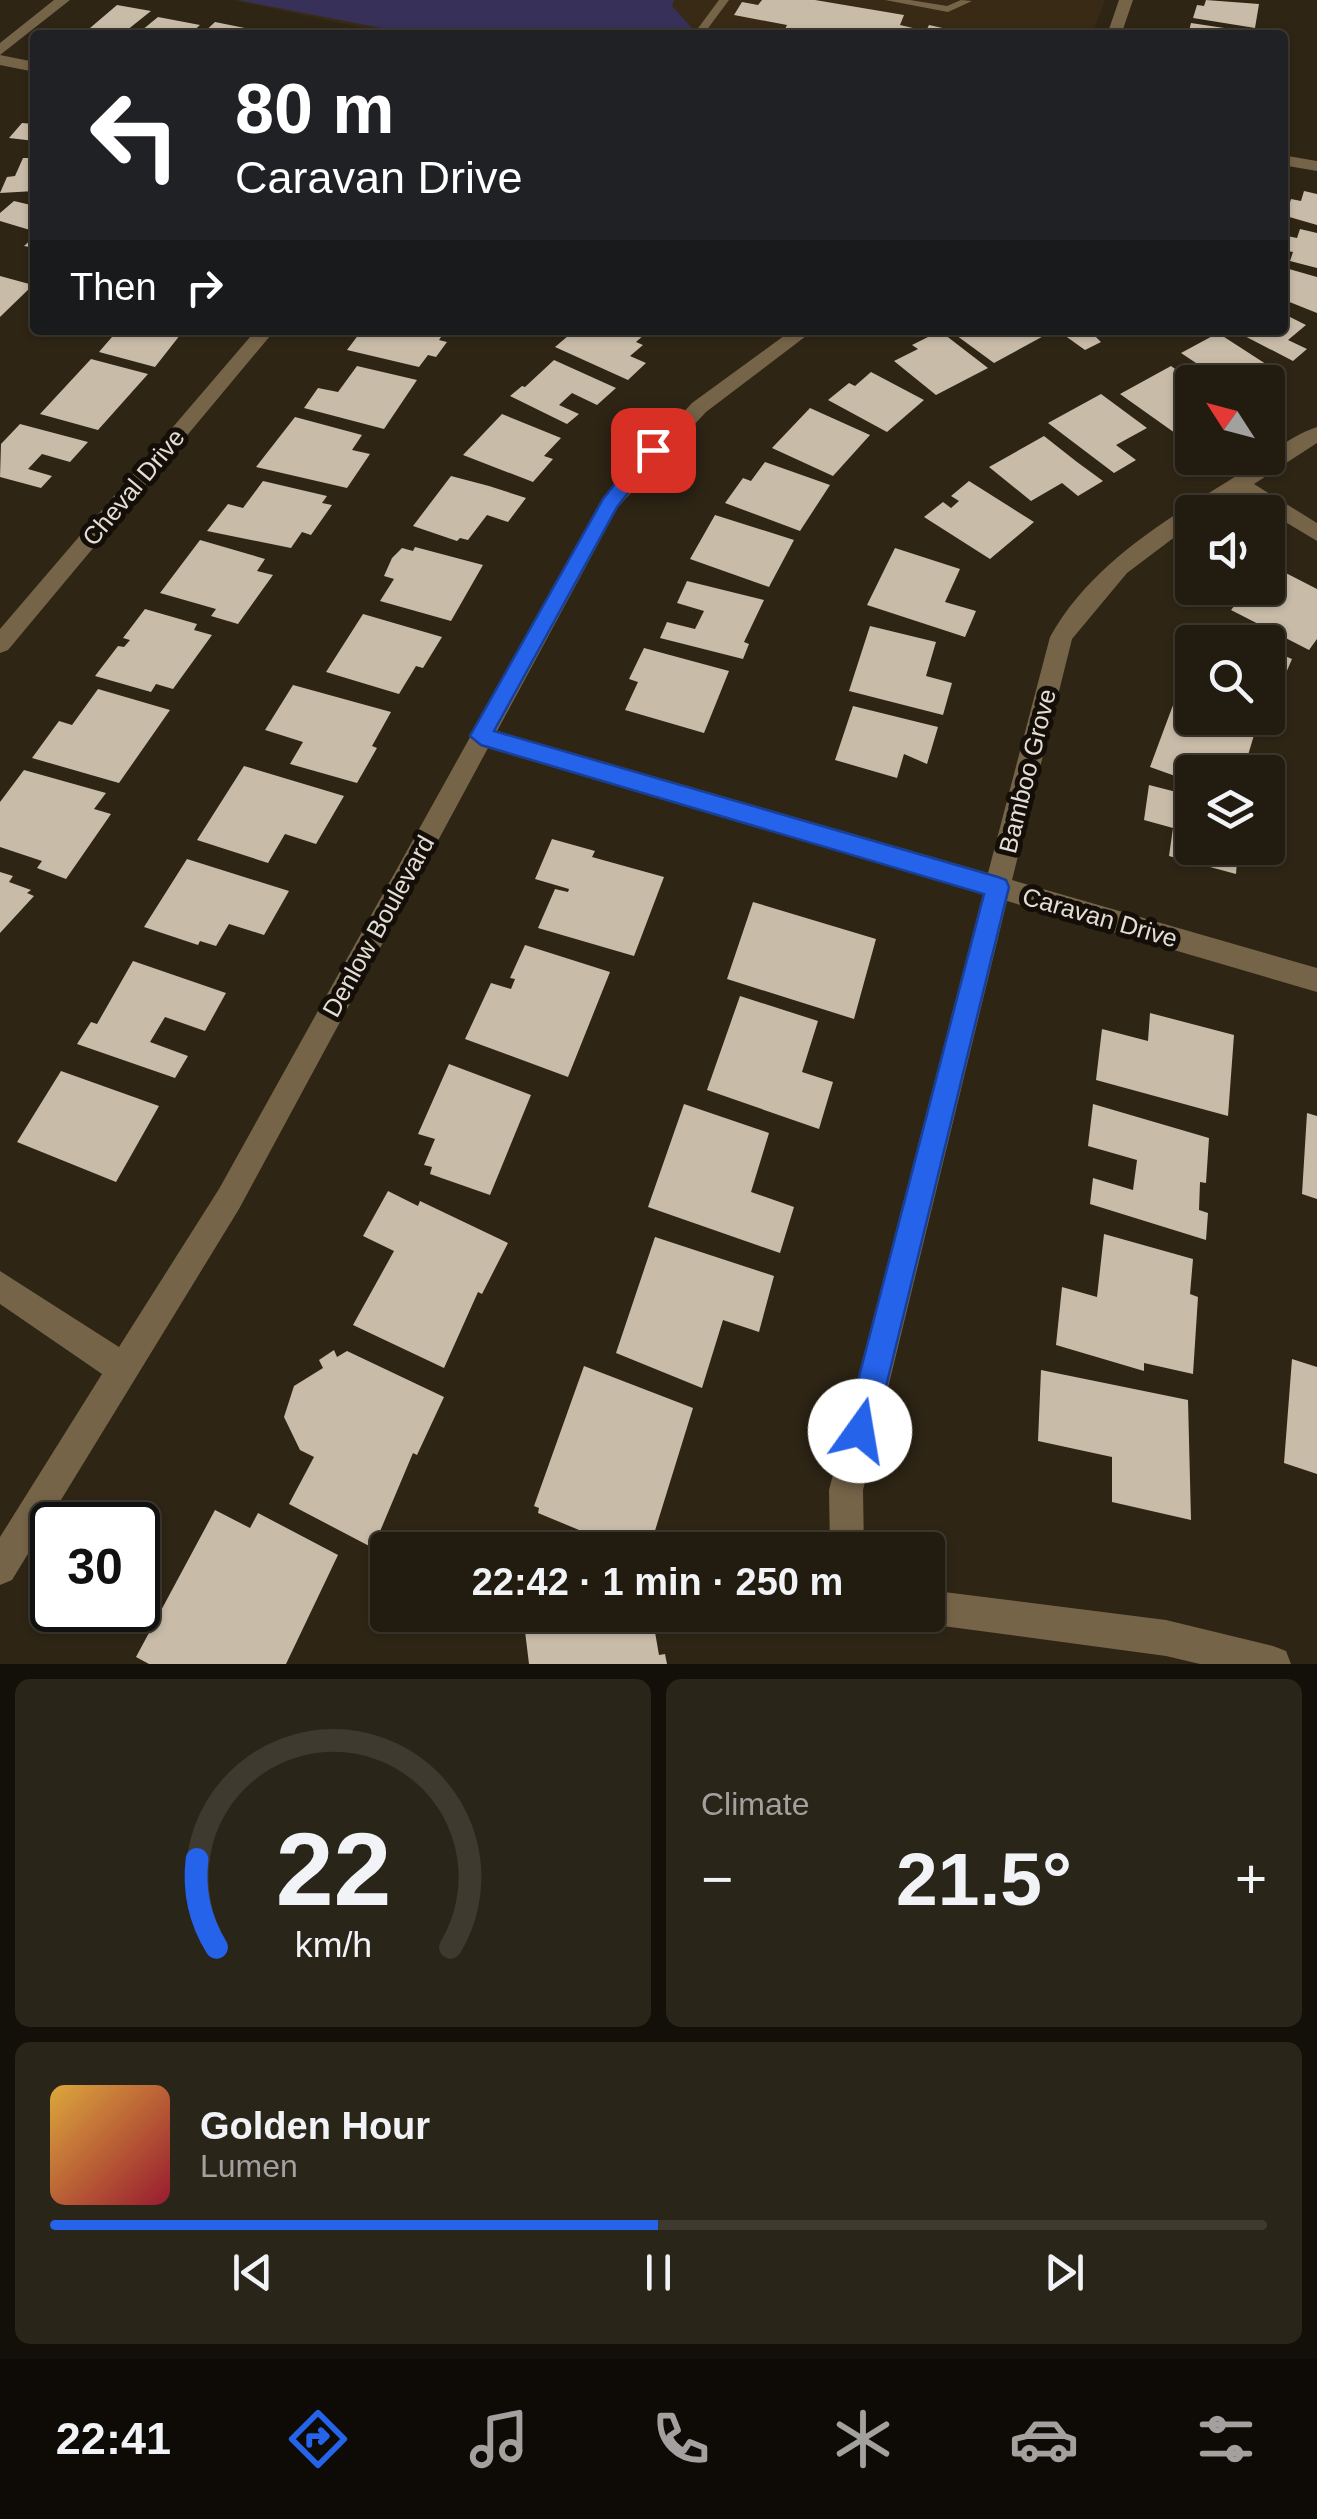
<!DOCTYPE html>
<html lang="en">
<head>
<meta charset="utf-8">
<style>
  body { margin:0; font-family:Helvetica,sans-serif; background:#2a2519; color:#f1f3f6; height:100vh; display:flex; flex-direction:column; font-size:38px; white-space:nowrap }
  * { box-sizing:border-box; margin:0 }
  p { font-size:32px; color:#a2a19f }
  .icon { flex:none; width:55px; height:55px; fill:none; stroke:currentColor; stroke-width:2; stroke-linecap:round; stroke-linejoin:round }
  .map { position:relative; height:1664px; overflow:hidden }
  .drawer { display:flex; flex-direction:column; gap:15px; padding:15px; background:#130f09; flex:1 }
  .drawer>* { flex:none }
  .hud { position:absolute; left:30px; top:30px; width:1258px; height:305px; border-radius:10px; box-shadow:0 2px 8px #0004,0 0 0 2px #3f3a30; background:#202124; color:#fff; overflow:hidden }
  .needle { width:65px; rotate:306deg }
  .buttons { position:absolute; left:1175px; top:365px; display:grid; gap:20px }
  .buttons a { display:grid; place-items:center; width:110px; height:110px; border-radius:10px; background:#221c10; box-shadow:0 2px 8px #0004,0 0 0 2px #3f3a30; font-size:50px }
  .speed { position:absolute; left:30px; top:1502px; display:flex; gap:20px; font-size:50px; font-weight:700; text-align:center }
  .speed>* { display:grid; place-content:center; width:130px; height:130px; border-radius:50%; background:#221c10; box-shadow:0 2px 8px #0004,0 0 0 2px #3f3a30; line-height:1 }
  .speed .limit { border:5px solid #111; border-radius:15px; background:#fff; color:#111 }
  .pin { position:absolute; display:grid; place-items:center; width:85px; height:85px; color:#fff; margin:-42px; border-radius:20px; box-shadow:0 5px 15px #0006 }
  .me { position:absolute; width:110px; margin:-55px; rotate:13deg; stroke-linejoin:round; filter:drop-shadow(0 0 8px #0008) }
  .turn { display:flex; align-items:center; gap:35px; height:210px; padding:0 40px; font-size:45px }
  .turn .icon { width:130px; height:130px; stroke-width:2.5 }
  .turn b { display:block; font-size:70px; line-height:85px }
  .then { display:flex; align-items:center; height:95px; padding:0 40px; background:#0003; gap:20px; font-size:38px }
  .big { font-size:75px; font-weight:700; line-height:1.1 }
  .drawer .tile { flex:1; display:flex; flex-direction:column; justify-content:center; gap:15px; min-width:0; padding:0 35px; border-radius:15px; background:#2a2519 }
  .drawer .dial { align-items:center; gap:0 }
  .dial svg { height:260px; overflow:visible; fill:none; stroke:#3f3a30; stroke-width:7; stroke-linecap:round; text-anchor:middle }
  .dial text { fill:#f1f3f6; stroke:none }
  .song { display:flex; align-items:center; gap:30px }
  .cover { width:120px; height:120px; border-radius:15px; background:linear-gradient(135deg,hsl(40 70% 55%),hsl(350 70% 35%)) }
  .played { height:10px; border-radius:5px; background:linear-gradient(90deg,#2563eb 50%,#3f3a30 50%) }
  .keys { display:flex; justify-content:space-around; direction:ltr }
  .heat { display:flex; justify-content:space-between; align-items:center; font-size:55px; direction:ltr }
  .drawer .tiles { flex:1; display:grid; gap:15px; grid-template-columns:1fr 1fr }
  .tile:last-child { grid-column:span 2 }
  .trip { position:absolute; left:370px; top:1532px; width:575px; height:100px; border-radius:10px; background:#221c10; box-shadow:0 2px 8px #0004,0 0 0 2px #3f3a30; font-weight:700; line-height:100px; text-align:center }
  .menu { display:flex; height:160px; justify-content:space-around; align-items:center; background:#0e0b06; color:#a2a19f }
  .menu .icon { width:70px; height:70px }
  .menu .selected { color:#2563eb }
  .menu b { font-size:45px; color:#f1f3f6 }
  .map>svg:first-child { display:block }
  .built { fill:#382a15 }
  .green { fill:#373159 }
  .building { fill:#c8bba8 }
  .lines { fill:none; stroke-linecap:round; stroke-linejoin:round }
  .service { fill:#766448; fill-rule:evenodd }
  .minor { fill:#766448; fill-rule:evenodd }
  .route { fill:#2563eb; stroke:#184099; stroke-width:2.5 }
  .labels { text-anchor:middle; dominant-baseline:central; stroke-width:10; stroke-linejoin:round; paint-order:stroke }
  .street-label { font-size:25px; fill:#e4ddd4; stroke:#130f08 }
</style>
</head>
<body>
<div class="map">
<svg width="1317" height="1664" viewBox="0 0 1317 1664">
  <rect width="100%" height="100%" fill="#2e2515"/>
  <path class="built" d="M231 0H1105L1092 35H397Z"/>
  <path class="green" d="M238 0H674L672 6 692 28V35H417Z"/>
  <path class="building" d="M762 0H815L904 15 900 25 926 31 929 25 974 35H782L787 25 734 15 742 2 758 5Z
    M1206 0 1259 4 1255 28 1193 18 1197 5 1204 6Z
    M117 5 151 11 121 35 83 34Z
    M158 17 200 25 189 35H136Z
    M215 22 260 31 256 35H201Z
    M1191 23 1244 31 1243 35H1188Z
    M22 123 35 124V141L9 138Z
    M23 158H35V191L0 193 7 177 15 176Z
    M1304 191 1317 194V225L1286 216 1291 199 1301 201Z
    M14 201 35 206V248L24 246 33 238 30 230 0 221V213Z
    M1300 229 1317 233V268L1290 261 1293 252 1283 250 1287 236 1297 238Z
    M1282 267 1317 277V313L1282 299Z
    M0 276 33 285 0 317Z
    M1282 313 1306 325 1288 340 1307 349 1293 361 1233 330H1282Z
    M118 330H184L155 367 99 352Z
    M362 330H446L439 340 447 342 436 357 428 355 419 367 347 350Z
    M575 330H636L645 334 636 342 643 345 630 356 646 363 628 380 555 347Z
    M949 330H1044L1049 333 994 363Z
    M1057 330H1089L1101 342 1085 350Z
    M940 331 988 368 936 395 894 361 918 349 912 345Z
    M1218 333 1269 366 1275 372 1257 382H1215L1220 379 1181 353Z
    M91 359 148 374 98 430 40 414Z
    M554 360 616 388 597 405 572 393 559 405 579 414 567 424 510 396 522 386 525 387Z
    M357 366 417 380 384 429 304 408 318 388 338 392Z
    M1171 366 1192 381V408L1188 411 1192 414V432L1182 438 1120 394Z
    M871 372 924 400 887 432 828 400 849 383 855 386Z
    M1101 394 1147 428 1116 445 1136 460 1114 473 1048 423Z
    M810 408 870 435 833 476 772 448Z
    M502 414 561 438 544 456 553 459 533 482 463 455Z
    M295 417 362 435 352 450 370 454 347 488 256 467Z
    M20 424 88 442 70 462 42 454 28 469 52 476 41 488 0 477 1 444Z
    M1044 436 1077 462 1103 481 1078 496 1062 483 1031 501 989 467Z
    M765 462 830 485 800 531 725 503 743 478 751 481Z
    M451 476 489 486 526 498 508 522 487 515 468 540 460 538 457 541 413 526Z
    M263 481 327 496 322 503 332 505 311 535 302 532 291 548 207 531 228 504 243 508Z
    M969 481 1034 522 990 559 924 517 943 502 951 508 959 501 951 496Z
    M715 515 794 540 769 587 690 559Z
    M200 540 265 559 257 571 273 575 238 624 211 616 216 609 160 593Z
    M415 547 483 565 451 621 380 601 394 579 384 576 392 558 402 548 413 551Z
    M895 548 960 569 945 602 976 611 965 637 867 605Z
    M1278 569 1317 589V639L1309 650 1231 610 1249 588 1260 593 1268 588Z
    M687 581 764 600 744 642 749 644 743 659 660 638 667 622 695 629 704 611 677 603Z
    M145 609 197 624 194 630 212 635 173 689 156 684 151 692 95 676 118 646 124 647 130 640 123 638Z
    M363 614 442 637 423 668 416 666 399 694 326 672Z
    M1208 624 1252 642H1214L1201 637Z
    M870 626 936 642 926 676 952 683 943 715 849 691Z
    M644 648 729 671 704 733 625 710 638 682 629 679Z
    M1268 649 1292 659 1286 673 1281 671 1268 708Z
    M293 685 391 712 372 746 377 748 357 783 290 764 303 742 265 730Z
    M98 689 170 710 119 783 32 758 59 721 72 725Z
    M1176 697 1192 703V718H1236L1257 725 1243 772H1192V782L1150 767Z
    M853 706 938 727 927 764 904 754 897 778 835 760Z
    M244 766 344 796 316 844 285 834 268 863 197 840Z
    M24 770 106 793 94 809 111 814 66 879 37 868 42 861 0 847V802Z
    M1149 785 1192 796V848H1238L1236 874 1169 856 1173 828 1144 820Z
    M552 839 595 851 592 857 664 877 634 956 538 928 555 889 568 892 569 889 535 879Z
    M187 859 289 891 264 935 229 924 216 946 200 941 198 945 144 927Z
    M0 872 13 876 9 882 31 890 27 893 34 896 0 933Z
    M753 902 876 939 854 1019 727 979Z
    M525 945 610 972 568 1077 465 1039 491 983 511 989 515 979 510 978Z
    M133 961 226 993 205 1031 165 1017 150 1042 188 1056 175 1078 77 1044 91 1022 97 1024Z
    M740 996 818 1021 802 1072 833 1082 819 1129 707 1090Z
    M1150 1013 1234 1035 1228 1116 1096 1080 1102 1029 1148 1041Z
    M449 1064 531 1095 490 1195 430 1174 432 1167 424 1165 435 1139 418 1134Z
    M61 1071 159 1106 116 1182 17 1142Z
    M684 1104 769 1133 751 1192 794 1207 780 1253 648 1207Z
    M1093 1104 1209 1138 1206 1183 1200 1182 1199 1210 1208 1213 1206 1240 1090 1204 1093 1178 1133 1190 1137 1160 1088 1146Z
    M1307 1113 1317 1116V1199L1302 1194Z
    M388 1191 418 1206 420 1201 508 1243 482 1294 478 1292 444 1368 353 1325 394 1251 363 1236Z
    M1104 1234 1193 1259 1190 1294 1198 1297 1193 1374 1144 1363V1371L1056 1345 1062 1287 1097 1297Z
    M655 1237 774 1276 759 1332 723 1320 702 1388 616 1353Z
    M334 1350 337 1357 347 1351 444 1397 417 1455 413 1453 373 1548 289 1504 314 1457 300 1450 284 1417 294 1386 323 1368 319 1360Z
    M1292 1359 1317 1367V1474L1284 1463Z
    M584 1366 693 1408 649 1550 609 1538 608 1542 538 1513 539 1508 534 1506Z
    M1041 1370 1188 1400 1191 1520 1112 1502V1457L1038 1441Z
    M215 1510 250 1528 258 1513 338 1555 286 1664H149L136 1657Z
    M559 1615H652L659 1655 665 1654 667 1664H529L524 1623Z"/>
  <g class="lines">
    <path class="service" d="M719 0H729L703 35H693Z
      M885 0H910L947 6 961 0 972 1 948 12Z"/>
    <path class="minor" d="M54 0H70L0 55V43Z
      M1119 0H1133L1121 35H1107Z
      M0 55 35 62V72L0 65Z
      M1282 155 1317 161V171L1282 165Z
      M256 330H275L8 650 0 653V629Z
      M792 330H814L706 412 618 507 497 731 988 873 1050 637C1093 560 1172 517 1244 471 1267 457 1291 435 1317 427V443L1254 484 1317 523V541L1239 494 1211 512H1192V524L1127 573 1072 639 1012 880 1317 968V992L1007 901 863 1490 864 1550H830L829 1490 983 894 488 748 239 1209 12 1580 0 1585V1537L102 1374 0 1304V1271L119 1347 219 1189 603 498 692 403Z
      M928 1590 1166 1620 1273 1646 1286 1651 1291 1664H1200L1166 1656 928 1624 914 1615H928Z"/>
  </g>
  <path class="route" d="M653 443 662 450 617 507 494 731 998 877 1006 880 1009 887 875 1431 871 1441 860 1446 850 1441 845 1431 984 894 481 745 470 736 603 499 646 445Z"/>
  <g class="labels">
    <g class="street-label">
      <text transform="translate(133 487) rotate(-50)">Cheval Drive</text>
      <text transform="translate(1027 771) rotate(-76)">Bamboo Grove</text>
      <text transform="translate(1100 917) rotate(16)">Caravan Drive</text>
      <text transform="translate(378 926) rotate(-61)">Denlow Boulevard</text>
    </g>
  </g>
</svg>
<div class="buttons">
<a><svg class="needle" viewBox="-14 -14 28 28"><path d="M0-13l5 13h-10z" fill="#e53935"/><path d="M0 13l5-13h-10z" fill="#a2a19f"/></svg></a>
<a><svg class="icon" aria-label="sound" viewBox="0 0 24 24"><path d="M4 9h4l5-4v14l-5-4H4zM17 9q2 3 0 6"/></svg></a>
<a><svg class="icon" aria-label="search" viewBox="0 0 24 24"><circle cx="10" cy="10" r="6"/><path d="M15 15l6 6"/></svg></a>
<a><svg class="icon" aria-label="layers" viewBox="0 0 24 24"><path d="M12 4l9 5-9 5-9-5zM3 14l9 5 9-5"/></svg></a>
</div>
<div class="speed"><div class="limit">30</div></div>
<div class="pin" style="left:653px;top:450px;background:#d93025"><svg class="icon" aria-label="arrive" viewBox="0 0 24 24"><path d="M6 21V4h12l-3 4 3 4H6"/></svg></div>
<svg class="me" style="left:860px;top:1431px" viewBox="-20 -20 40 40"><circle r="19" fill="#fff"/><path d="M0-13L10 11 0 6-10 11z" fill="#2563eb"/></svg>
<div class="trip">22:42 · 1 min · 250 m</div>
<div class="hud">
<div class="turn"><svg class="icon" aria-label="left" viewBox="0 0 24 24"><path d="M17 20v-9H6M10 6l-5 5 5 5"/></svg><div><b>80 m</b>Caravan Drive</div></div>
<div class="then">Then<svg class="icon" aria-label="right" viewBox="0 0 24 24"><path d="M7 20v-9h11M14 6l5 5-5 5"/></svg></div>
</div>
</div>
<section class="drawer">
<div class="tiles">
<div class="tile dial"><svg viewBox="0 0 100 80">
<path d="M14 69A42 42 0 1 1 86 69"/>
<path d="M14 69A42 42 0 0 1 8 42" stroke="#2563eb"/>
<text x="50" y="56" font-size="32" font-weight="700">22</text>
<text x="50" y="72" font-size="11">km/h</text>
</svg></div>
<div class="tile"><p>Climate</p>
<div class="heat"><a>−</a><b class="big">21.5°</b><a>+</a></div>
</div>
<div class="tile">
<div class="song"><i class="cover"></i><div><b>Golden Hour</b><p>Lumen</p></div></div>
<div class="played"></div>
<div class="keys"><svg class="icon" aria-label="previous" viewBox="0 0 24 24"><path d="M18 5L8 12l10 7zM5 5v14"/></svg><svg class="icon" aria-label="pause" viewBox="0 0 24 24"><path d="M8 5v14M16 5v14"/></svg><svg class="icon" aria-label="next" viewBox="0 0 24 24"><path d="M6 5l10 7-10 7zM19 5v14"/></svg></div>
</div>
</div>
</section>
<nav class="menu">
<b>22:41</b>
<svg class="icon selected" aria-label="directions" viewBox="0 0 24 24"><path d="M12 3l9 9-9 9-9-9zM9 14v-3h6M13 9l2 2-2 2"/></svg>
<svg class="icon" aria-label="music" viewBox="0 0 24 24"><path d="M9 18V5l10-2v13"/><circle cx="6" cy="18" r="3"/><circle cx="16" cy="16" r="3"/></svg>
<svg class="icon" aria-label="phone" viewBox="0 0 24 24"><path d="M5 4h4l2 5-3 2q2 4 5 5l2-3 5 2v4C11 20 4 13 5 4z"/></svg>
<svg class="icon" aria-label="climate" viewBox="0 0 24 24"><path d="M12 3v18M4 7l16 10M4 17L20 7"/></svg>
<svg class="icon" aria-label="car" viewBox="0 0 24 24"><path d="M5 17H2v-5l4-1 3-4h7l3 4 3 1v5h-3M9 17h6M6 11h13"/><circle cx="7" cy="17" r="2"/><circle cx="17" cy="17" r="2"/></svg>
<svg class="icon" aria-label="filters" viewBox="0 0 24 24"><path d="M4 7h16M4 17h16"/><circle cx="9" cy="7" r="2"/><circle cx="15" cy="17" r="2"/></svg>
</nav>
</body>
</html>
